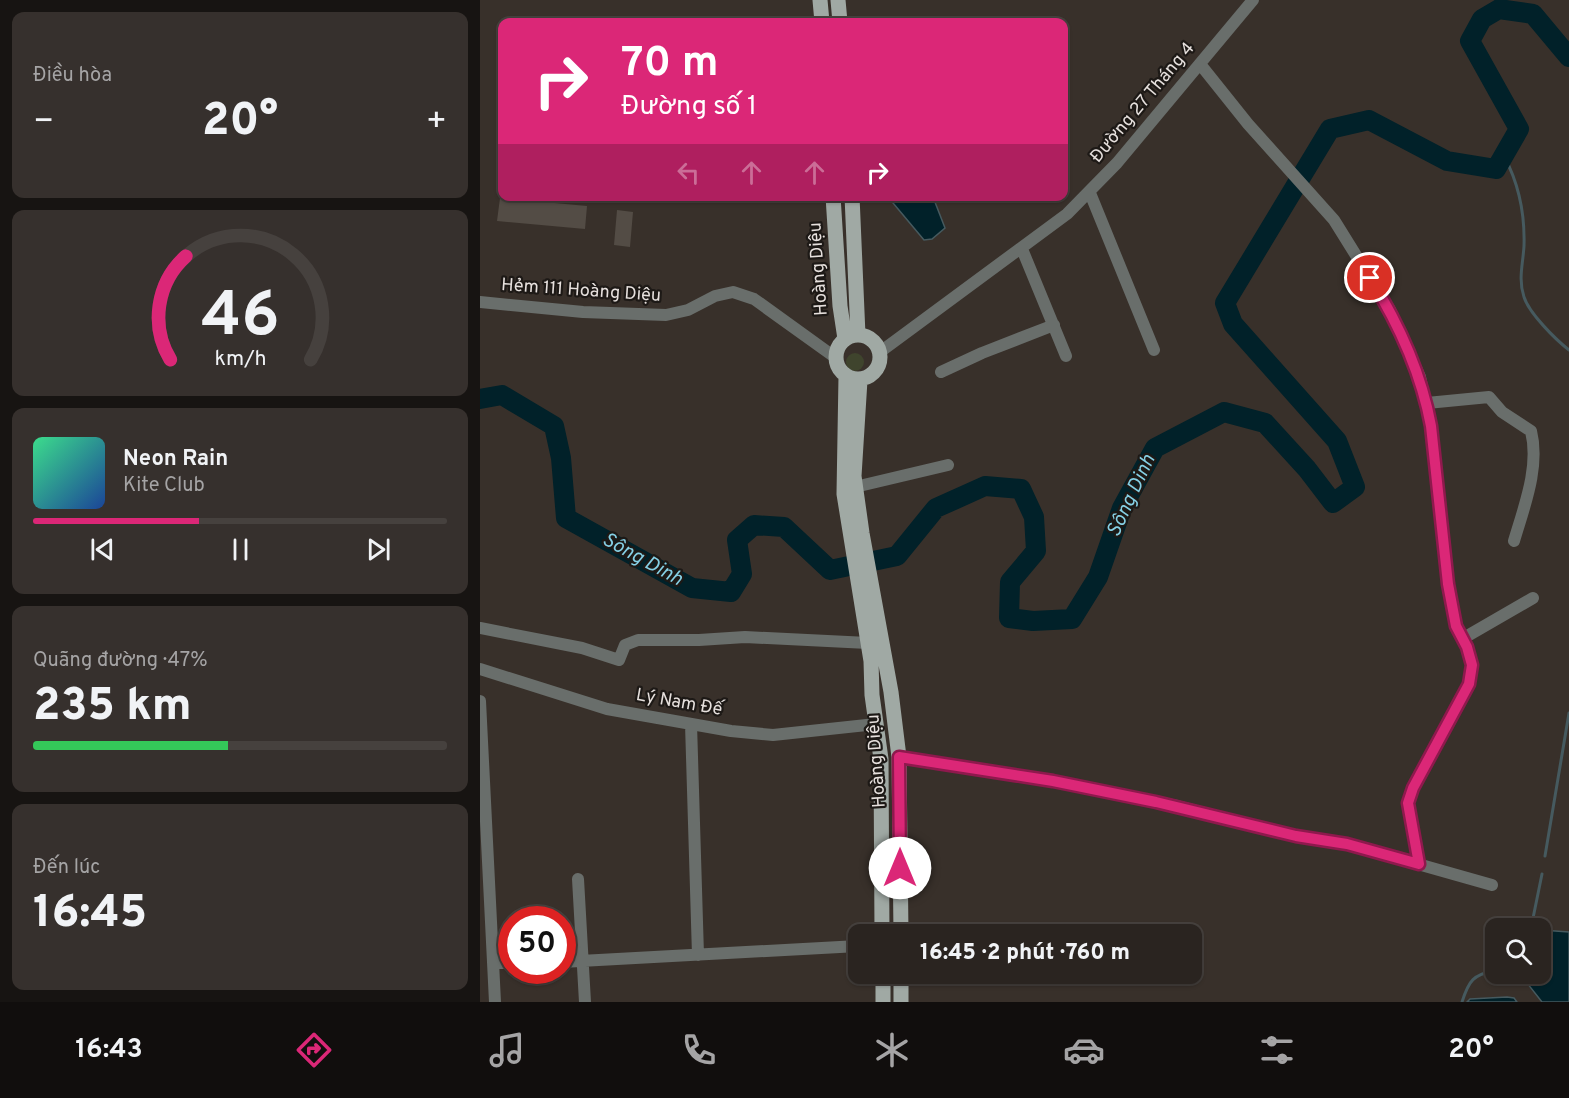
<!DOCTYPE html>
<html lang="vi">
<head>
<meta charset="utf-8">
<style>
  body { margin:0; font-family:Overpass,sans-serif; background:#36302d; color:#f1f3f6; height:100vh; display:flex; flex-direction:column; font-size:22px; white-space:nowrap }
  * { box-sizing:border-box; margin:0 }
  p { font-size:20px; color:#a5a4a5 }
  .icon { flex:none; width:33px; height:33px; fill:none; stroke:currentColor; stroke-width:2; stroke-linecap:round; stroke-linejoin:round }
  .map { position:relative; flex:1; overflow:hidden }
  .panel { display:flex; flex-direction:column; gap:12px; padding:12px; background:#171412; width:480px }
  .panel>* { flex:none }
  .hud { position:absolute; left:18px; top:18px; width:570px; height:183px; border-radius:12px; box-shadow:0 2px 4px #0004,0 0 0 2px #46413e; background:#db2777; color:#fff; overflow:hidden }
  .fabs { position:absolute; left:1005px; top:918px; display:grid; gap:12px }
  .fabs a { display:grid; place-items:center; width:66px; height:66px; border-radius:12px; background:#2a2420; box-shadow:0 2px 4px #0004,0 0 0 2px #46413e; font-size:30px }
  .speed { position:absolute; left:18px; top:906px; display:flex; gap:12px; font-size:30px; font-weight:700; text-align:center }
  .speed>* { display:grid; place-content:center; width:78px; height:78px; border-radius:50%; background:#2a2420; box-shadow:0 2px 4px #0004,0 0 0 2px #46413e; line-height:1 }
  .speed .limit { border:9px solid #d22; background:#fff; color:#111 }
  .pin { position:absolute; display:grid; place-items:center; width:51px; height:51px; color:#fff; margin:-26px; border:3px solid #fff; border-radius:50%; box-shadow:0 2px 6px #0007 }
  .me { position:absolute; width:66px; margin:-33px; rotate:0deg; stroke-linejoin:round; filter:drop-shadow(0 0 4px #0008) }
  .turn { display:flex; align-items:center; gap:21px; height:126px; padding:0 24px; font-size:27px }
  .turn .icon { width:78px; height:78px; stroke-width:2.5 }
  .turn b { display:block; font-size:42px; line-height:51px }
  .lanes { display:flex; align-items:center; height:57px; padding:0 24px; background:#0003; justify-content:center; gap:30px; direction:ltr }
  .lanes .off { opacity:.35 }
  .big { font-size:45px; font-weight:800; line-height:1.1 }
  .panel .widget { flex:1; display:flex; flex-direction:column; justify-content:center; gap:9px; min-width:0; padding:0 21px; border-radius:12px; background:#36302d }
  .panel .dial { align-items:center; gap:0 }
  .dial svg { height:156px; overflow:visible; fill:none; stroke:#46413e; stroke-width:7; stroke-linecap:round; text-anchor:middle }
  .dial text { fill:#f1f3f6; stroke:none }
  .song { display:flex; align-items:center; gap:18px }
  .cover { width:72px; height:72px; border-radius:9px; background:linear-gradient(135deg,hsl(150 70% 55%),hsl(220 70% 35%)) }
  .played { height:6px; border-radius:3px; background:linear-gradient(90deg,#db2777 40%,#46413e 40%) }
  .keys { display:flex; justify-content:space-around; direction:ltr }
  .heat { display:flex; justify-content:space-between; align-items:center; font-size:33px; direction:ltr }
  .charge { height:9px; border-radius:4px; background:linear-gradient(90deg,#34c759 47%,#46413e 0) }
  .trip { position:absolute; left:368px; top:924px; width:354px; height:60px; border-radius:12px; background:#2a2420; box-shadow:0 2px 4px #0004,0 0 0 2px #46413e; font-weight:800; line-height:60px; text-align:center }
  .tabs { display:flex; height:96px; justify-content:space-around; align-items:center; background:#110e0d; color:#a5a4a5 }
  .tabs .icon { width:42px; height:42px }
  .tabs .on { color:#db2777 }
  .tabs b { font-size:27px; color:#f1f3f6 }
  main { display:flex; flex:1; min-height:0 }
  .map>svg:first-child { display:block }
  .green { fill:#3f442d }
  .water { fill:#012129; stroke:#465a5f; stroke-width:1.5 }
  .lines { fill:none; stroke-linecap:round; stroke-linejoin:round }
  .stream { stroke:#465a5f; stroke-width:3 }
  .river { stroke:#012129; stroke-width:20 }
  .building { fill:#534c45 }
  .minor { stroke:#696e6b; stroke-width:12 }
  .major { stroke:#a0a9a4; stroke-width:15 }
  .route-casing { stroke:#8e194d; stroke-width:15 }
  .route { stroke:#db2777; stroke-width:10 }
  .labels { text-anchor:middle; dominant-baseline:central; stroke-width:4.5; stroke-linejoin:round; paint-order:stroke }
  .street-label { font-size:18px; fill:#e6e0dd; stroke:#1d1916 }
  .water-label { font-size:20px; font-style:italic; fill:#85d0e5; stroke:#1d1916 }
</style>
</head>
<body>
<main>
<section class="panel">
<div class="widget"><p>Điều hòa</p>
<div class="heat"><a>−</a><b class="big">20°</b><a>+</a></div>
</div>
<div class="widget dial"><svg viewBox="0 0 100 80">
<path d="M14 69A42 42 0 1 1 86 69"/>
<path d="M14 69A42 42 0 0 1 22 16" stroke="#db2777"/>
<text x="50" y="56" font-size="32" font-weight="700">46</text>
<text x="50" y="72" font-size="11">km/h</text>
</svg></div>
<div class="widget">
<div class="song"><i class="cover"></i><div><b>Neon Rain</b><p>Kite Club</p></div></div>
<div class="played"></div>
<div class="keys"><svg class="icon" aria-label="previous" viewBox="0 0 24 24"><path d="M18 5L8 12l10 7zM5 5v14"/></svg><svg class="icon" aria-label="pause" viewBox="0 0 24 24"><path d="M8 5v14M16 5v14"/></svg><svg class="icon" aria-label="next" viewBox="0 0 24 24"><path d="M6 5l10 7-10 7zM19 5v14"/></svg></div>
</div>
<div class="widget"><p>Quãng đường · 47%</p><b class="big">235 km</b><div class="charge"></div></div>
<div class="widget"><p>Đến lúc</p><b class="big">16:45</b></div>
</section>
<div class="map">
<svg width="1089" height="1002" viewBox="0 0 1089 1002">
  <rect width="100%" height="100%" fill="#38302a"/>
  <path class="green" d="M366 362a9 9 0 1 1 18 0a9 9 0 1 1-18 0Z"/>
  <path class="water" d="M408 197H453L465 228 452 239 444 240Z
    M1061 930 1089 932V1002H1062L1040 974H1060Z
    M1027 997 1034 998 1037 1002H987L990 999Z"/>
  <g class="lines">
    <path class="stream" d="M1024 156C1039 184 1045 214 1044 246 1043 264 1038 279 1044 297 1049 313 1075 339 1089 350
      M1065 856 1089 713
      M1051 928 1062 874
      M982 1002C989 980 993 975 1016 970"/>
    <path class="river" d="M0 399 22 395 74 426 81 458 86 518 212 588 251 592 262 574 257 540 274 525 304 527 350 570 417 556 456 508 505 486 541 489 554 517 556 551 530 582 529 618 553 621 592 619 618 577 642 508 675 448 744 412 785 423 827 469 853 503 875 487 857 441 753 324 745 303 850 129 889 120 967 161 1016 169 1039 129 990 41 1002 19 1019 9 1053 14 1089 57"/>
  </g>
  <path class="building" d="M20 198 107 206 105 229 17 221Z
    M137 210 153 212 150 247 134 245Z"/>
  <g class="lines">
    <path class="minor" d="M720 64 768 124 854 220 910 310 940 377 951 426 968 583 976 626 987 647 992 665 989 684 933 788 928 803 939 864
      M610 193 674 350
      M542 249 586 356
      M0 302 103 312 186 315 208 310 235 296 253 292 274 299 356 358
      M400 352 587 214 637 163 773 0
      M461 372 502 353 574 325
      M947 403 1009 397 1022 412 1051 431C1060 467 1044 507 1034 541
      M375 487 468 465
      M0 628 102 648 139 660 145 645 158 640H219L265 637 388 643
      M982 639 1053 598
      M0 669 127 709 251 731 293 735 396 724
      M0 701 15 1002
      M211 724 218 955
      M419 757 573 781 697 806 816 836 867 844 1012 885
      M98 879 105 1002
      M82 962 378 946
      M13 963H32"/>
    <path class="major" d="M340 0 342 22
      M358 0 360 22
      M353 196 360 306 365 339
      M372 196 378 335
      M356 357a22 22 0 1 1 44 0a22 22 0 1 1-44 0Z
      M366 376 364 494 391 661 392 695 401 759 402 934
      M380 380 374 476 382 533 411 692 419 757 421 934
      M403 974V1002
      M421 974V1002"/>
  </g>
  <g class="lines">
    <g class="route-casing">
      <path id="route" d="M420 868 419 757 573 781 676 802 816 836 867 844 939 864 928 803 933 788 989 684 992 665 987 647 976 626 968 584 951 426C941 372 919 324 890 278"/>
    </g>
    <use href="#route" class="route"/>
  </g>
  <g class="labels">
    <g class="street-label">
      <text transform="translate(663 103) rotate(-50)">Đường 27 Tháng 4</text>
      <text transform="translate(339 269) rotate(-94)">Hoàng Diệu</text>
      <text transform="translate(101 291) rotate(4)">Hẻm 111 Hoàng Diệu</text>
      <text transform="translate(199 703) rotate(10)">Lý Nam Đế</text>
      <text transform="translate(397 761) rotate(-94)">Hoàng Diệu</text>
    </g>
    <g class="water-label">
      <text transform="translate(652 496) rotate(-65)">Sông Dinh</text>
      <text transform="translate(162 560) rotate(29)">Sông Dinh</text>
    </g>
  </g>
</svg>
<div class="fabs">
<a><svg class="icon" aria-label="search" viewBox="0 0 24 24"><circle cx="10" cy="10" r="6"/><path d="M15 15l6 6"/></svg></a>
</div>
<div class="speed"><div class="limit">50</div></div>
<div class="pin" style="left:890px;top:278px;background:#d93025"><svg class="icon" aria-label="arrive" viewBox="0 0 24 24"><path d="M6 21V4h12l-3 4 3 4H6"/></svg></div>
<svg class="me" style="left:420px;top:868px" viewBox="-20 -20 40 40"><circle r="19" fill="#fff"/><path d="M0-13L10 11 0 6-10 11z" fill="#db2777"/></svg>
<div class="trip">16:45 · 2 phút · 760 m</div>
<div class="hud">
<div class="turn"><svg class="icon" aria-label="right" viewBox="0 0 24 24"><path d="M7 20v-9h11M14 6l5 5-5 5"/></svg><div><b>70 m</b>Đường số 1</div></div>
<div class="lanes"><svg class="icon off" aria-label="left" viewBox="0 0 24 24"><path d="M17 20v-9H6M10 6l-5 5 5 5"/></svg><svg class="icon off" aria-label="ahead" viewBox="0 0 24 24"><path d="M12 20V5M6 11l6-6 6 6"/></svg><svg class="icon off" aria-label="ahead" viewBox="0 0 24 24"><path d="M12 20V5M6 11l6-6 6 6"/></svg><svg class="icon" aria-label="right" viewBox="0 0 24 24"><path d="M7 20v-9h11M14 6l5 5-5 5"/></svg></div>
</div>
</div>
</main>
<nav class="tabs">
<b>16:43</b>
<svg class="icon on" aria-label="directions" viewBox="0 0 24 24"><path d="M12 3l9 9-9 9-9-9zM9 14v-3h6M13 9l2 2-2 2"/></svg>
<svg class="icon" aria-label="music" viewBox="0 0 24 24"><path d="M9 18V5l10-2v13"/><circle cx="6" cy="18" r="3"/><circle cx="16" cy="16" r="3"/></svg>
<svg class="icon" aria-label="phone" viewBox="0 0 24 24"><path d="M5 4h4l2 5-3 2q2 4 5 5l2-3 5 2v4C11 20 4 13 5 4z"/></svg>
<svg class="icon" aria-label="climate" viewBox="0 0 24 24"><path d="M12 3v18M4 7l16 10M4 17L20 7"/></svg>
<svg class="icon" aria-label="car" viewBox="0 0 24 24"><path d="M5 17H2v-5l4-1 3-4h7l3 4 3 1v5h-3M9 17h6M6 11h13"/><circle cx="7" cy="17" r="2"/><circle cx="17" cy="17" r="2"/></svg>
<svg class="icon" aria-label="filters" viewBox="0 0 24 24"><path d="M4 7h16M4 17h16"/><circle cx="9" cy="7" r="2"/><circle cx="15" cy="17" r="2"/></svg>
<b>20°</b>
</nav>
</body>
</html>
